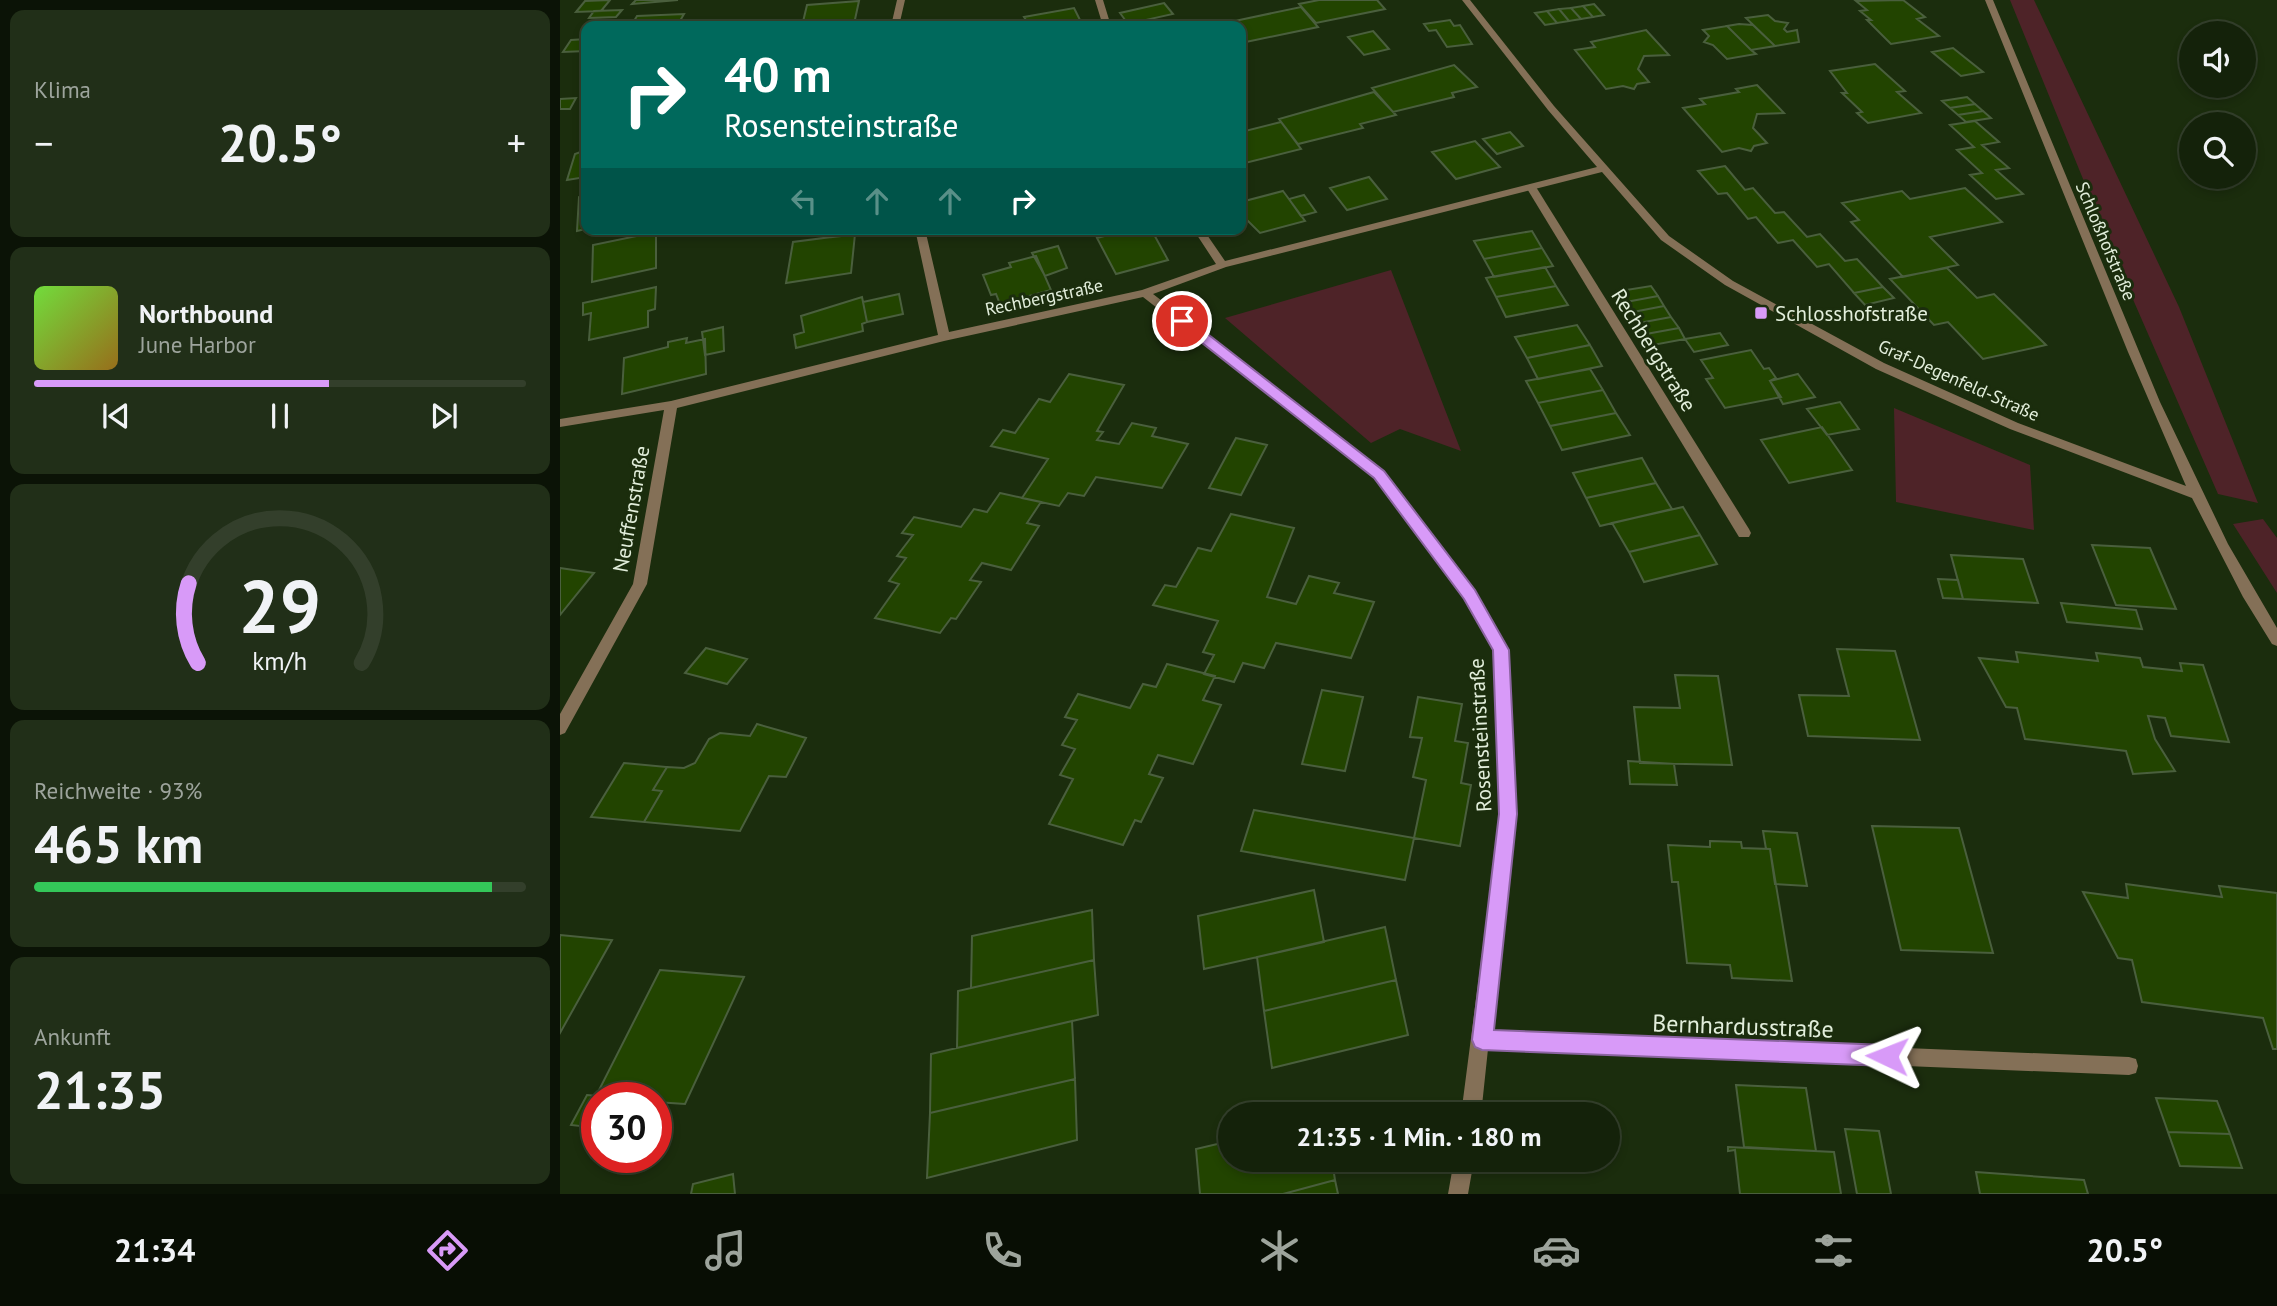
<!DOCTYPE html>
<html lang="de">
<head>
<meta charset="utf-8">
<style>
  body { margin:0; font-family:"PT Sans",sans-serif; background:#212f18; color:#f1f3f6; height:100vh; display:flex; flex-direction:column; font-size:26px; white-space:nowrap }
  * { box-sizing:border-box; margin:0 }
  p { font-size:23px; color:#9da49c }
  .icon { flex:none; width:38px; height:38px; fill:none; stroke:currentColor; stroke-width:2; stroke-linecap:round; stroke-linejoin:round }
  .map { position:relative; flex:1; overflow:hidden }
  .side { display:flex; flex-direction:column; gap:10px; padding:10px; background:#0b1306; width:560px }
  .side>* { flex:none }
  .banner { position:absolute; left:21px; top:21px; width:665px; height:214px; border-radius:14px; box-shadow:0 4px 10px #0003,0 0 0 2px #333f2b; background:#00695c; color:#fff; overflow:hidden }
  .buttons { position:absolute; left:1619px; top:21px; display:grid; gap:14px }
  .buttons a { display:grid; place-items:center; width:77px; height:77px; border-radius:50%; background:#14220a; box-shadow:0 4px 10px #0003,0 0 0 2px #333f2b; font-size:35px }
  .speed { position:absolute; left:21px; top:1082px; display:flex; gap:14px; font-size:35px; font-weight:700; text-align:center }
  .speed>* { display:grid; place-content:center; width:91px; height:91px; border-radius:50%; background:#14220a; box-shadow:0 4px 10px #0003,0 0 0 2px #333f2b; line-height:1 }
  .speed .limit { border:10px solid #d22; background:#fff; color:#111 }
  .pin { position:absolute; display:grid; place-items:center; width:60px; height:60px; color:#fff; margin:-30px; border:4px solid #fff; border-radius:50%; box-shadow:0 2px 7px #0007 }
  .me { position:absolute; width:77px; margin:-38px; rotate:272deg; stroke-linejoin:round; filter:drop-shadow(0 0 5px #0008) }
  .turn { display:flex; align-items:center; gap:24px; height:147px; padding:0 28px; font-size:32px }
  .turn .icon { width:91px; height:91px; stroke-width:2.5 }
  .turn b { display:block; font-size:49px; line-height:60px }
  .lanes { display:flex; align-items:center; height:66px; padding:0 28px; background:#0003; justify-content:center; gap:35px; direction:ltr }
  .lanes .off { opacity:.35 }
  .big { font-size:52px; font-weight:800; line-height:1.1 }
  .side .tile { flex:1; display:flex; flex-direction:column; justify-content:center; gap:10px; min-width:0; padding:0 24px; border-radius:14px; background:#212f18 }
  .side .dial { align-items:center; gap:0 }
  .dial svg { height:182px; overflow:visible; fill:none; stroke:#333f2b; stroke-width:7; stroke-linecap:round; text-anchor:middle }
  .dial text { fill:#f1f3f6; stroke:none }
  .song { display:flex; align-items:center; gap:21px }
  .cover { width:84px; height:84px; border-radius:10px; background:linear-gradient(135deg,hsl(100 70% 55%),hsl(40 70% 35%)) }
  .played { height:7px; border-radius:4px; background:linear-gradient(90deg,#d89af8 60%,#333f2b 60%) }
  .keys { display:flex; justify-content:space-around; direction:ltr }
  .heat { display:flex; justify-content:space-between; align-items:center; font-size:38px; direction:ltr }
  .charge { height:10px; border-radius:5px; background:linear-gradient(90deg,#34c759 93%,#333f2b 0) }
  .trip { position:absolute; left:658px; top:1102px; width:402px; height:70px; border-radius:35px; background:#14220a; box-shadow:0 4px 10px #0003,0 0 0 2px #333f2b; font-weight:800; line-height:70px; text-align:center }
  .tabs { display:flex; height:112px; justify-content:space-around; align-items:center; background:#080e04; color:#9da49c }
  .tabs .icon { width:49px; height:49px }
  .tabs .on { color:#d89af8 }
  .tabs b { font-size:32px; color:#f1f3f6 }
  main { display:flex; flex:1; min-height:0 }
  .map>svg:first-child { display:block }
  .green { fill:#4e2328 }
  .building { fill:#240; stroke:#4a5f3d; stroke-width:2 }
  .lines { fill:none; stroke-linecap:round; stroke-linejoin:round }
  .service { fill:#847057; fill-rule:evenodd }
  .minor { fill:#847057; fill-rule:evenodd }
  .route { fill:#d89af8; stroke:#8c64a1; stroke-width:2 }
  .poi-dot { fill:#d89af8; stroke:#1b2d0d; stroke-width:2.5 }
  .labels { text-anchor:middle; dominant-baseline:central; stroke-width:6; stroke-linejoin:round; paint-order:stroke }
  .far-street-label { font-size:18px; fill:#e2eedb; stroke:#1b2d0d }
  .poi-label { font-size:21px; fill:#e2eedb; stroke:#1b2d0d; text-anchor:start }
  .street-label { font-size:21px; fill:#e2eedb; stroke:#1b2d0d }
  .near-street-label { font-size:24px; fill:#e2eedb; stroke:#1b2d0d }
</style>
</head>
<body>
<main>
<section class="side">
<div class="tile"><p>Klima</p>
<div class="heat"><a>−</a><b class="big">20.5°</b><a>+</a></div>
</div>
<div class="tile">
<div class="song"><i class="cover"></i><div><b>Northbound</b><p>June Harbor</p></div></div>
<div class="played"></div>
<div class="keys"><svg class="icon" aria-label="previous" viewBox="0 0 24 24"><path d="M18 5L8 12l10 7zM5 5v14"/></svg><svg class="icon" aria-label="pause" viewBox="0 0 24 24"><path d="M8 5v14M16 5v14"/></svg><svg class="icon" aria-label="next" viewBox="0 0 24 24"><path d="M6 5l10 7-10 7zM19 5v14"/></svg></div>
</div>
<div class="tile dial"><svg viewBox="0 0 100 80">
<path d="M14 69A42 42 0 1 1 86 69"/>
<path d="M14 69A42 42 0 0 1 10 34" stroke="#d89af8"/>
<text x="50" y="56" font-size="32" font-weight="700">29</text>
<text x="50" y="72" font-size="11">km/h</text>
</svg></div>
<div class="tile"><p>Reichweite · 93%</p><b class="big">465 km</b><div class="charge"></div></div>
<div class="tile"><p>Ankunft</p><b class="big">21:35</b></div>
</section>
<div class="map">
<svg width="1717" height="1194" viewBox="0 0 1717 1194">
  <rect width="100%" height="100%" fill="#1b2d0d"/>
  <path class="green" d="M1450 0H1474L1619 307 1698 503 1658 494 1561 272Z
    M831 270 901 451 840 429 811 443 665 318Z
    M1334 408 1470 465 1474 530 1336 502Z
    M1703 519 1717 538V593L1673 524Z"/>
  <path class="building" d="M50 0 41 11 16 12 25 1Z
    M76 0H118L72 4Z
    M759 0H817L825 9 756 23 739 4Z
    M1343 0 1365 17 1357 19 1379 36 1331 44 1307 20H1311L1300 11 1307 10 1296 1Z
    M299 1 294 24 242 26 247 5Z
    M604 3 613 14 568 24 560 13Z
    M1034 4 1044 15 1033 17 1023 6Z
    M1023 6 1033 17 1021 19 1011 8Z
    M741 7 758 27 681 43V26H668L665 23Z
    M514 8 523 26H433L466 20 464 17Z
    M1011 8 1021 19 1009 21 999 9Z
    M999 9 1009 21 997 23 987 11Z
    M62 10 56 17 29 18 34 11Z
    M987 11 997 23 985 25 975 13Z
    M124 14 117 26H71L77 16Z
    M1208 15 1215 21 1228 23 1224 29 1227 32 1237 30 1239 42 1215 46 1186 18Z
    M890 20 894 26 900 25 912 44 887 47 876 30 869 31 864 24Z
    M1179 24 1193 25 1215 46 1191 50 1167 26Z
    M1167 26 1191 50 1196 54 1167 59 1153 45 1144 42 1149 36 1143 30Z
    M1086 30 1109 55 1084 56 1078 69 1089 82 1077 84 1074 89 1063 86 1046 89 1015 50 1035 47 1031 42Z
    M813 31 829 49 804 55 788 37Z
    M26 39V51L3 52 11 40Z
    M1393 48 1423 72 1401 76 1372 52Z
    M1315 64 1345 91 1337 92 1361 113 1308 123 1297 113 1302 112 1282 93H1287L1270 71Z
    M894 65 917 87 892 93 894 97 833 112 812 88Z
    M1197 85 1224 113 1197 114 1193 128 1207 143 1194 146 1191 151 1179 148 1162 152 1123 108 1145 104 1140 99 1179 92 1176 89Z
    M814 92 836 115 800 124 803 128 738 144 719 119Z
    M1407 97 1415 104 1390 108 1382 101Z
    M16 98 10 109H0V99Z
    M1415 104 1423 111 1398 115 1390 108Z
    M1423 111 1431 118 1406 122 1398 115Z
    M1415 121 1439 142 1422 145 1449 168 1436 170 1463 194 1436 199 1410 175 1422 173 1397 150 1414 147 1390 125Z
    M721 122 741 149 681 164V132Z
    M950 132 963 146 937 154 923 139Z
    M915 141 940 167 896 179 872 152Z
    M26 150V177L7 180 15 154Z
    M1165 166 1185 190 1193 188 1215 213 1224 212 1247 237 1260 234 1285 261 1297 259 1323 287 1294 293 1269 264 1257 267 1233 240 1218 243 1196 217 1188 219 1167 193 1158 194 1138 171Z
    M809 177 827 199 787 210 770 188Z
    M1405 188 1442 222 1370 237 1398 265 1343 277 1291 222 1299 220 1282 203 1342 191 1350 199Z
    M723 191 745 221 700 233 684 217 687 214 681 202Z
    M744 195 756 212 741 216 729 199Z
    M26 196V229L17 231 19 197Z
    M273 229H306V233L272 237Z
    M571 229H591L608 260 556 274 537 238Z
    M972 231 982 248 924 259 914 241Z
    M96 232V268L32 282 33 245Z
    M295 234 291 273 226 283 233 242Z
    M498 246 507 268 485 276 472 253Z
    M982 248 993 266 934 277 924 259Z
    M476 256 491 290 440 304 436 294 431 295 423 275 451 267 449 263Z
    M985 267 996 286 936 297 926 278Z
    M1387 268 1417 298 1434 294 1486 345 1423 359 1388 322 1374 325 1330 279Z
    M996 286 1008 305 946 317 936 297Z
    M1091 286 1098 296 1066 302 1060 291Z
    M96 287 95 309 88 311V327L29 340 31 313 23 315V303Z
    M1323 287 1334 298 1305 305 1294 293Z
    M339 294 343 314 307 322 303 302Z
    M1098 296 1104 306 1073 312 1066 302Z
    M302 297 307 322 302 324 303 331 236 348 234 335 244 332 241 316Z
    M1104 306 1111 317 1079 323 1073 312Z
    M1111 317 1119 328 1086 334 1079 323Z
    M1017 325 1030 345 967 358 955 337Z
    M163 327 164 351 145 355 142 332Z
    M1119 328 1125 339 1093 345 1086 334Z
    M1160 333 1168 345 1134 352 1125 339Z
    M127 338 126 343 145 339 146 374 62 394 64 358 108 347V342Z
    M1030 345 1042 366 978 379 967 358Z
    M1191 350 1204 369 1209 368 1216 378 1210 381 1221 397 1165 408 1146 379 1153 378 1141 360Z
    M1030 369 1043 390 978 403 966 381Z
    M509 374 564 385 537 431 543 432 537 440 559 444 572 423 596 428 592 436 628 444 602 488 536 477 524 496 508 493 499 506 462 498 488 459 431 446 443 430 455 433 479 399 490 402Z
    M1238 374 1255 397 1223 404 1210 381Z
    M1043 390 1056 413 990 426 978 403Z
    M1280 402 1299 429 1267 435 1247 409Z
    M1056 413 1070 435 1002 450 990 426Z
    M1262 427 1292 470 1229 483 1201 440Z
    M676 438 707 445 681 495 649 488Z
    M1082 458 1096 483 1026 498 1013 473Z
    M1096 483 1112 509 1040 526 1026 498Z
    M440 493 481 502 467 523 479 526 451 570 422 563 410 580 421 582 396 619 391 618 380 633 315 618 339 584 329 581 346 558 337 556 353 535 342 533 354 517 401 527 414 509 427 512Z
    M1123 507 1140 535 1069 552 1052 523Z
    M671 514 734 528 707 597 736 604 749 576 779 583 774 593 814 602 791 658 716 643 704 668 683 663 674 682 644 674 654 655 643 652 658 621 593 605 605 585 616 587 638 548 651 551Z
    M1140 535 1157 564 1084 582 1069 552Z
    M1532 545 1590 548 1616 609 1556 605Z
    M1391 555 1463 559 1478 603 1403 599Z
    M0 568 34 573 0 615Z
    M1378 579 1398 580 1403 599 1383 598Z
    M1501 603 1576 610 1582 629 1507 622Z
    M146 648 187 659 167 684 125 673Z
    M1277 649 1335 651 1360 740 1248 736 1239 695 1289 696Z
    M1456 652 1538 661 1536 653 1580 658 1583 667 1622 671 1620 663 1643 665 1669 742 1611 736 1605 718 1588 716 1595 739 1615 771 1573 774 1566 751 1465 739 1457 708 1446 707 1419 658 1458 662Z
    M607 664 655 676 643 700 661 705 633 764 598 755 589 774 603 778 581 822 575 820 563 845 489 824 513 779 500 775 515 749 502 745 517 720 505 717 518 694 570 708 583 684 596 687Z
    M1115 675 1158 676 1172 765 1080 763 1074 707 1120 708Z
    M762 690 803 697 785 771 742 764Z
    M858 697 902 704 895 741 908 743 901 783 911 785 900 846 854 838 866 780 853 777 862 738 850 737Z
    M197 724 246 738 226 777 209 776 180 831 84 822 102 791 93 790 107 767 124 768 135 763 149 739 160 733 190 736Z
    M1068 761 1114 764 1117 785 1070 784Z
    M64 763 107 767 93 790 102 791 84 822 31 817Z
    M694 810 854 838 845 880 681 851Z
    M1312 826 1399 828 1433 953 1341 950Z
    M1203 831 1237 833 1247 886 1215 884 1210 849H1206Z
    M1150 841 1181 842 1182 848 1210 849 1232 981 1172 978 1170 965 1127 963 1118 882H1112L1108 845 1150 847Z
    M1566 884 1662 897 1659 886 1717 893V1049H1713L1703 1018 1582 1002 1572 960 1558 958 1523 892 1568 898Z
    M754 890 764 942 644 969 638 916Z
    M532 910 534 960 411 988 412 936Z
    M825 927 836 980 704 1011 697 957Z
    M0 935 52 940 0 1033Z
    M534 960 538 1015 397 1048 398 991Z
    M100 970 184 977 125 1104 96 1102V1097L36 1096Z
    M836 980 848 1035 712 1068 704 1011Z
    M512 1021 515 1079 370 1113 371 1054Z
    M515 1079 517 1140 367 1178 370 1113Z
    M1176 1085 1246 1088 1256 1151 1184 1147Z
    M27 1095 47 1097H37V1128L11 1125Z
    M1596 1098 1657 1101 1670 1134 1608 1132Z
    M1285 1129 1319 1131 1331 1194H1297Z
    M1608 1132 1670 1134 1682 1168 1620 1166Z
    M670 1141V1160H772L775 1180 723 1194H640L636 1149Z
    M1168 1147 1274 1152 1281 1194H1180L1175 1150 1168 1151Z
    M1416 1172 1524 1180 1528 1194H1420Z
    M173 1174 175 1194H131L133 1184Z
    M775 1180 778 1194H723Z"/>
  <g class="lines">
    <path class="service" d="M971 184 976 187 1189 529 1191 533 1189 537H1179L966 187Z"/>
    <path class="minor" d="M337 0H345L339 26H331Z
      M535 0H543L551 26H543Z
      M902 0H910L994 106 1109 236 1173 281 1324 363 1458 423 1626 486 1568 352 1425 0H1433L1600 402 1668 544 1717 628V646L1712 644 1683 597 1632 498 1450 429 1316 369 1165 285 1101 240 1042 172 666 267 593 294 824 472 915 590 948 650 956 814 930 1031 1569 1057 1576 1059 1578 1066 1576 1073 1569 1075 928 1049 921 1115H901L940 814 934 650 905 598 814 478 583 297 384 341 117 408 87 584 5 733 0 735V714L73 584 104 410 0 427V419L111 401 378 335 355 229H365L389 332 582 290 656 264 633 229H643L665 261 1037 167 988 110Z
      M894 1160H914L908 1194H888Z"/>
  </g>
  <path class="route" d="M618 318H627L824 471 915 590 949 650 957 814 934 1030 1327 1045 1335 1049 1338 1056 1335 1063 1327 1066 922 1050 915 1047 912 1040 939 814 933 650 904 599 814 478 618 324Z"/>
  <rect class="poi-dot" x="1194" y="306" width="14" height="14" rx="3.5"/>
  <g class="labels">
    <g class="far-street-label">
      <text transform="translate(1546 241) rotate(67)">Schloßhofstraße</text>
      <text transform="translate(484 297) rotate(-12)">Rechbergstraße</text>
      <text transform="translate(1399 380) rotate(24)">Graf-Degenfeld-Straße</text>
    </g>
    <g class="poi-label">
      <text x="1215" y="313">Schlosshofstraße</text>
    </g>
    <g class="street-label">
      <text transform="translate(1094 350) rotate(58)">Rechbergstraße</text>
      <text transform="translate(71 509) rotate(-80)">Neuffenstraße</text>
      <text transform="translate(920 735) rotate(-93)">Rosensteinstraße</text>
    </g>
    <g class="near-street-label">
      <text transform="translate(1183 1026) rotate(2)">Bernhardusstraße</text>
    </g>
  </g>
</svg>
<div class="buttons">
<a><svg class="icon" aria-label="sound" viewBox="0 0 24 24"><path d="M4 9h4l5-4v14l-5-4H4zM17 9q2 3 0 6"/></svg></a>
<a><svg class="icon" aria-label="search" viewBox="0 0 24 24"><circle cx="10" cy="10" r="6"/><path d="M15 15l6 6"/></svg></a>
</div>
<div class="speed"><div class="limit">30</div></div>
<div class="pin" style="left:622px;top:321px;background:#d93025"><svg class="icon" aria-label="arrive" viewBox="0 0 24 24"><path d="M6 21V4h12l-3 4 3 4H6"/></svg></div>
<svg class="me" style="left:1327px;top:1056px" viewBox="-20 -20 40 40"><path d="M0-17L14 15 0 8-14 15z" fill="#d89af8" stroke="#fff" stroke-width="4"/></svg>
<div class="trip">21:35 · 1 Min. · 180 m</div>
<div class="banner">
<div class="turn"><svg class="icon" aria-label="right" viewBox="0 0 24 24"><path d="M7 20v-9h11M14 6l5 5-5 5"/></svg><div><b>40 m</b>Rosensteinstraße</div></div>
<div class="lanes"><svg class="icon off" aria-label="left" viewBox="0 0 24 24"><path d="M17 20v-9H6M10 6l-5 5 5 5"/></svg><svg class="icon off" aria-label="ahead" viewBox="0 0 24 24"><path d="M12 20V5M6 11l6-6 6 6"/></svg><svg class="icon off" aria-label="ahead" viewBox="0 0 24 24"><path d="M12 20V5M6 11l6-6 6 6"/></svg><svg class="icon" aria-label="right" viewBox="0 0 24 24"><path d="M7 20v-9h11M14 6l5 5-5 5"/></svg></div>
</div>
</div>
</main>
<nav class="tabs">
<b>21:34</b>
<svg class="icon on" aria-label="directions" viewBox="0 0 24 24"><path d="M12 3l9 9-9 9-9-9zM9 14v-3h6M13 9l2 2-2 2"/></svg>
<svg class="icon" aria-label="music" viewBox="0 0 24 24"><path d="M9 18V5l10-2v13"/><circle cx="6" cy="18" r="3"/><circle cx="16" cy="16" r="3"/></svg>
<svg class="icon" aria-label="phone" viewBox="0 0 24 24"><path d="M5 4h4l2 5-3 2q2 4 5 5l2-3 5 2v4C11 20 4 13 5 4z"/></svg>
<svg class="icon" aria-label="climate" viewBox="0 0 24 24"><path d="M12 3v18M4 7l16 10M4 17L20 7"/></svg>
<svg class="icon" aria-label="car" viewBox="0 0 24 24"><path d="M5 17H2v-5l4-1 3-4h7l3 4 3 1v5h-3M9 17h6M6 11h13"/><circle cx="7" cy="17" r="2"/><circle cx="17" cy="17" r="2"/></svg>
<svg class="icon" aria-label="filters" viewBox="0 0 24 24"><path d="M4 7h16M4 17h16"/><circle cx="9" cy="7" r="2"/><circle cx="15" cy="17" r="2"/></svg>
<b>20.5°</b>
</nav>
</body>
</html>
